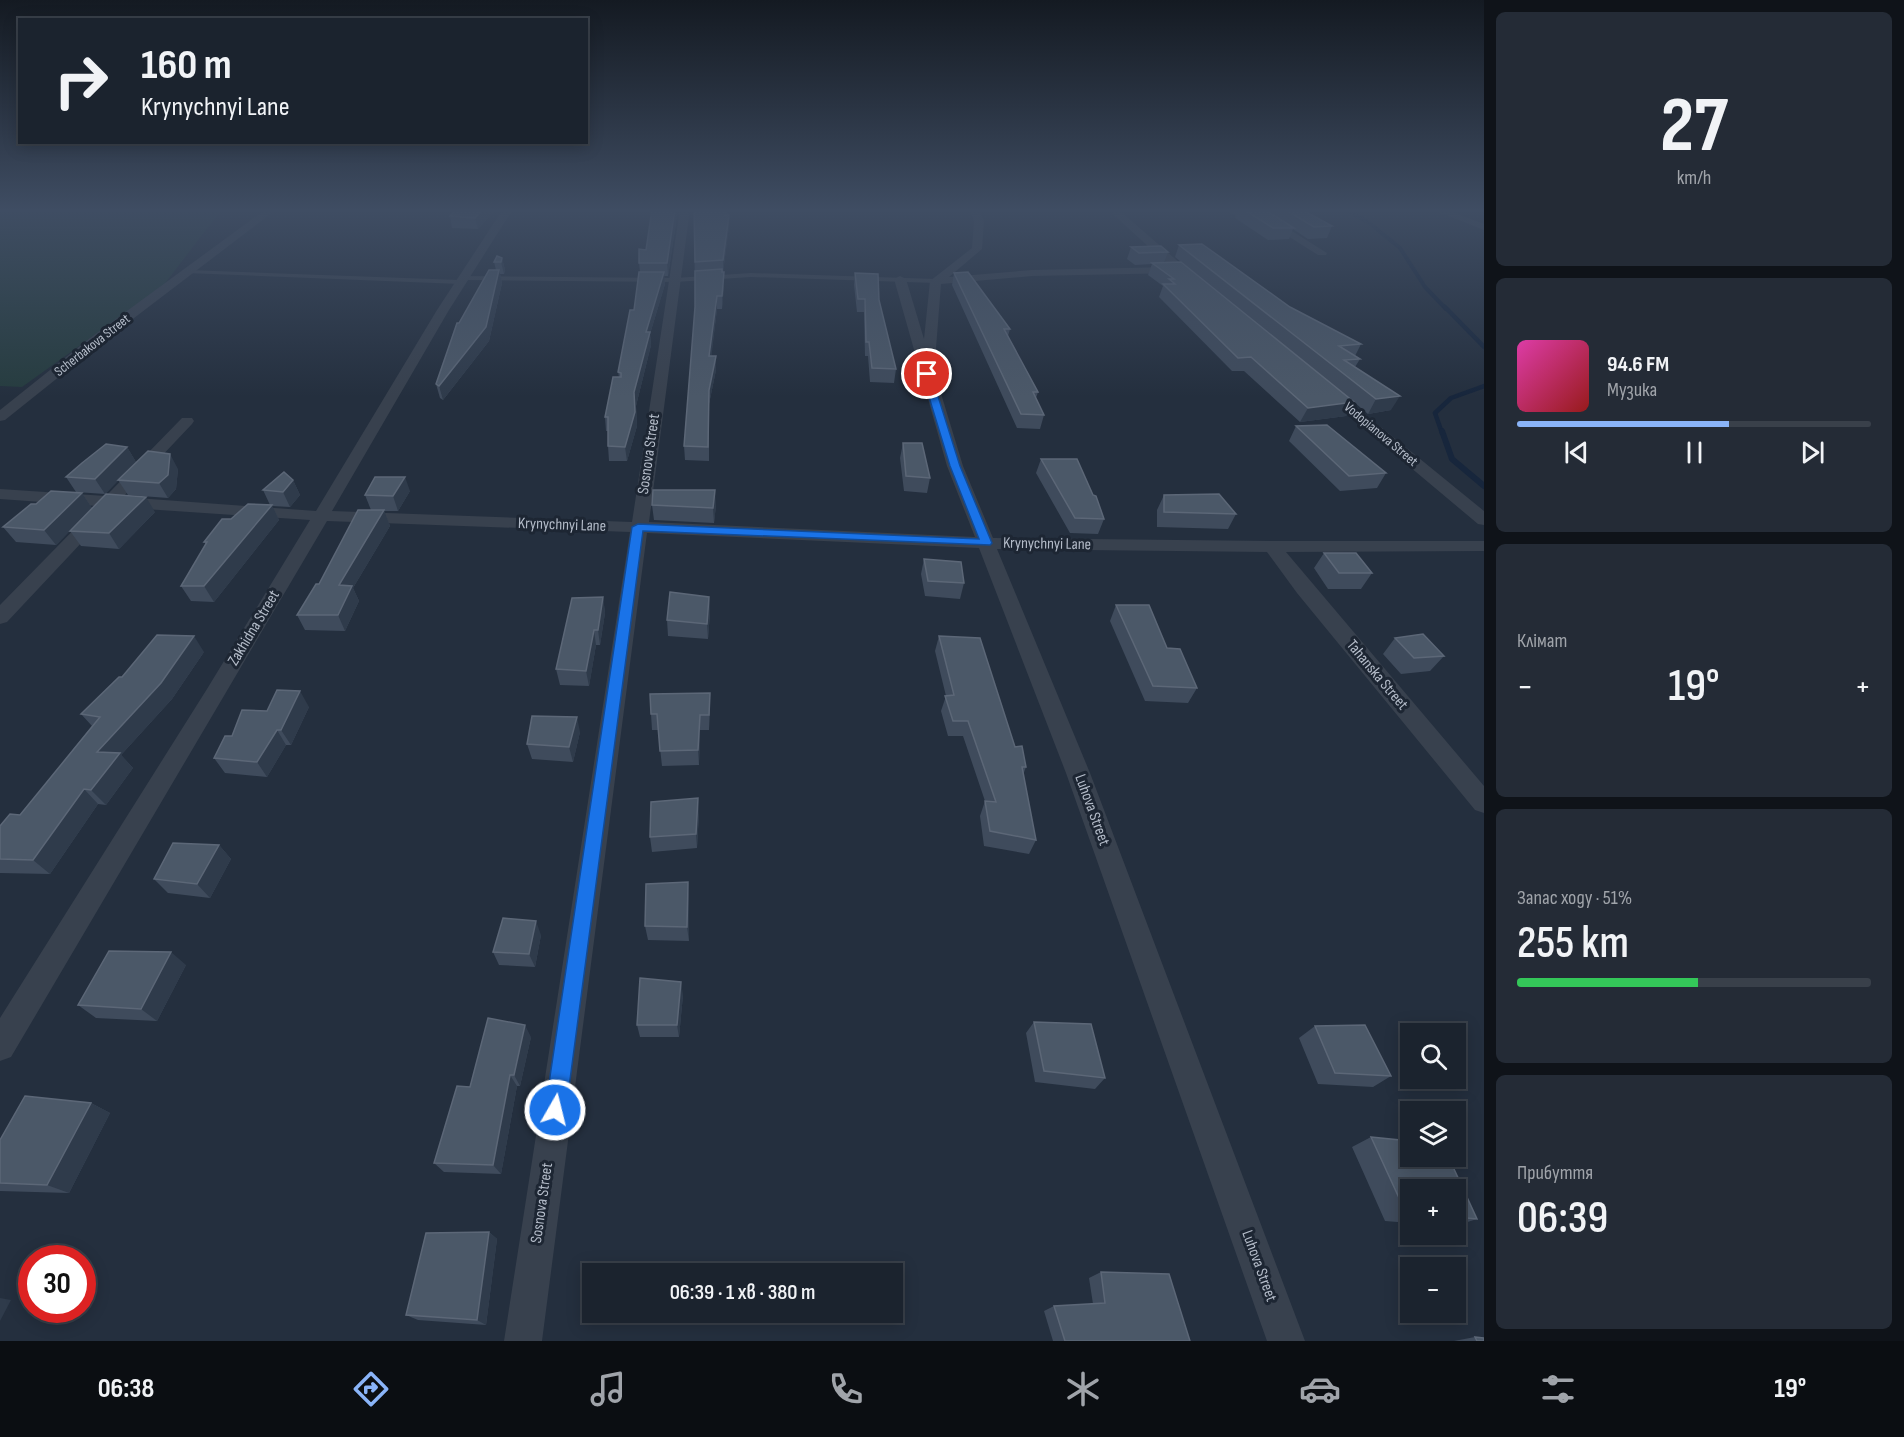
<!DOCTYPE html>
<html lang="uk">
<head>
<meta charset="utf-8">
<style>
  body { margin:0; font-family:"Sofia Sans Condensed",sans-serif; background:#242b36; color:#f1f3f6; height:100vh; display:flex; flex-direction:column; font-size:22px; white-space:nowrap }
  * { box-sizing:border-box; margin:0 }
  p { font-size:20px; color:#a0a4aa }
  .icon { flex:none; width:33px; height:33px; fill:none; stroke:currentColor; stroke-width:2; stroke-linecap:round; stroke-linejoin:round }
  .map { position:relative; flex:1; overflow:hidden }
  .details { display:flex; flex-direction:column; gap:12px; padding:12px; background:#0f1319; width:420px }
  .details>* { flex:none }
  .hud { position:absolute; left:18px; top:18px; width:570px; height:126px; border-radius:0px; box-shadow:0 3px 15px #0003,0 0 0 2px #39404a; background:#1b232e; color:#f1f3f6; overflow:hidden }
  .fabs { position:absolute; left:1400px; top:1023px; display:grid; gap:12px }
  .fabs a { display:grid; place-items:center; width:66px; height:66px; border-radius:0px; background:#1b232e; box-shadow:0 3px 15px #0003,0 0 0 2px #39404a; font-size:30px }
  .speed { position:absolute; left:18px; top:1245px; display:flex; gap:12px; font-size:30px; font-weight:700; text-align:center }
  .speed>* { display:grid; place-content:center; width:78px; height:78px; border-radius:50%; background:#1b232e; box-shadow:0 3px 15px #0003,0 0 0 2px #39404a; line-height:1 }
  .speed .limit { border:9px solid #d22; background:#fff; color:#111 }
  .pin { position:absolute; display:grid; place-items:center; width:51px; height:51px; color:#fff; margin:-26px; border:3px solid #fff; border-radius:50%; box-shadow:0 2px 6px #0007 }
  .me { position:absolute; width:66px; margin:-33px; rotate:8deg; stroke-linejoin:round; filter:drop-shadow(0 0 4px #0008) }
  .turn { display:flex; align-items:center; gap:21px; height:126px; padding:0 24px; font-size:27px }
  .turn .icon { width:78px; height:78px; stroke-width:2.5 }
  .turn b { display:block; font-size:42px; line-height:51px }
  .big { font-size:45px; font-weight:600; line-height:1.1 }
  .details .card { flex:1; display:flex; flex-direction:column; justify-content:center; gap:9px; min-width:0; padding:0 21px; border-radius:9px; background:#242b36 }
  .details .dial { align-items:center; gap:0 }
  .dial b { font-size:78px; line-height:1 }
  .song { display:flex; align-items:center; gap:18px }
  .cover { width:72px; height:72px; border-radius:9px; background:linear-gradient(135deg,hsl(320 70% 55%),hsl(0 70% 35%)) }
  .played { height:6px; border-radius:3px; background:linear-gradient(90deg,#8ab4f8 60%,#39404a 60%) }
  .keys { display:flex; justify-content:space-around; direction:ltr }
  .heat { display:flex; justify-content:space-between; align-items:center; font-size:33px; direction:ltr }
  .charge { height:9px; border-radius:4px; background:linear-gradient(90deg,#34c759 51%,#39404a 0) }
  .trip { position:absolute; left:582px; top:1263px; width:321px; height:60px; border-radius:0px; background:#1b232e; box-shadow:0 3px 15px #0003,0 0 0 2px #39404a; font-weight:600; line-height:60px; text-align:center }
  .tabs { display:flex; height:96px; justify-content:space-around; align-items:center; background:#0b0e12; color:#a0a4aa }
  .tabs .icon { width:42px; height:42px }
  .tabs .current { color:#8ab4f8 }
  .tabs b { font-size:27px; color:#f1f3f6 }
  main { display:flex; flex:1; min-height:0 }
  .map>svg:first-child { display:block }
  .green { fill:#263c3f }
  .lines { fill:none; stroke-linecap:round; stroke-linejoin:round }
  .stream-far2 { stroke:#17263c; stroke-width:4 }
  .stream-far1 { stroke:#17263c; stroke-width:4.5 }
  .stream { stroke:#17263c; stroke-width:6 }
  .lane { fill:#38414e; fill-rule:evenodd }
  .street { fill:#38414e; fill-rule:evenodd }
  .wall { fill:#3f4b5c }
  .shaded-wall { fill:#2f3b4b }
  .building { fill:#4b5868; stroke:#5c6777; stroke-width:1.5 }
  .route { fill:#1a73e8; stroke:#114b97; stroke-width:1.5 }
  .labels { text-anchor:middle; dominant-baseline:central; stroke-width:6; stroke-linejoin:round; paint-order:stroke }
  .far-street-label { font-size:14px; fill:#b4bcc9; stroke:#1d2633 }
  .street-label { font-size:16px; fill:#b4bcc9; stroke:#1d2633 }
</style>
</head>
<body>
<main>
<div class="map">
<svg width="1484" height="1341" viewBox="0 0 1484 1341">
  <rect width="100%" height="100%" fill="#242f3e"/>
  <path class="green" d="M0 209H222L163 286 22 387 0 386Z"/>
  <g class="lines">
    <path class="stream-far2" d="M1344 209 1368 222 1400 248 1425 287 1446 309"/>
    <path class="stream-far1" d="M1445 307 1484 347
      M1442 433 1435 413 1451 398 1484 386"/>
    <path class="stream" d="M1442 431 1452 459 1484 486"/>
    <path class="lane" d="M188 270 460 280 463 282 460 284 186 273V271Z
      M751 273 936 279 939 281 936 283 751 277 675 282 463 280 460 278 463 276 675 278Z"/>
    <path class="street" d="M266 209H277L100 344 5 420 0 421V410L90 338Z
      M503 209H513L449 310 332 511 632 522 680 209H690L649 522 975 537 947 466 894 279 900 276 906 279 924 339 930 281 972 248 974 221 969 209H979L984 221 982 249 949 277 1032 270 1171 267 1107 209H1118L1197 278V282H1189L1179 273 1032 276 941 284 935 361 932 364 963 466 993 538 1272 541H1484V551L1286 552 1484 786V813L1475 810 1297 593 1267 552 997 549 1090 773 1305 1341H1267L1066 773 979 548 647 533 542 1341H504L630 532 327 521 11 1057 0 1061V1018L207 689 310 520 115 507 7 622 0 624V605L97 506 0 499V489L106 496 182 418H192L194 421 192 424 123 497 316 511 437 310Z
      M1245 209H1257L1327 253 1326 255H1318Z
      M1431 209H1445L1484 224V230Z
      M1328 387 1333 388 1484 511V525L1478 524 1323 394 1321 391 1323 388Z"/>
  </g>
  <path class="wall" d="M496 209 478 229 452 228 450 216Z
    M652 209H678L668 276H664L665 284 650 334 651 345 636 406 637 426 627 461H609L608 446V431H606L605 417 619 377 618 372 634 310 640 272 639 263 646 250Z
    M694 209 729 215V226L723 272 724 285 722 309H717L711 356H716V370L709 404V461L685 460 684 446 695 307Z
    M1225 209H1301L1332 226 1327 238 1308 239 1293 229 1289 239 1268 240 1235 218 1236 216Z
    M1179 245 1290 307 1361 344 1355 356 1360 359 1355 367 1391 410 1368 414 1354 402 1346 416 1300 422 1244 371H1232L1159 297 1163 286 1148 275 1152 264 1135 265 1127 259 1131 247 1168 252 1164 263 1303 361 1175 257Z
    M502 258 505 270 504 274H500L502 283 489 341 443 400 440 398 436 384 459 323 496 270 494 262Z
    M855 273 879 300 896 369 894 383 870 382 868 356H865L864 312H857L854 285Z
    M954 273 1010 329 1008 336 1038 392 1036 398 1044 415 1040 429 1017 428 952 285Z
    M1296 426 1386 473 1377 488 1340 491 1289 441Z
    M903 443 930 478 927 493 904 491 900 458Z
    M127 447 136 462 105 494 76 492 66 477Z
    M1041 459 1104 519 1098 534 1070 533 1036 473Z
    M178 469 176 489 168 498 128 495 118 480Z
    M293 480 300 495 290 507 272 506 279 520 214 602 191 601 181 586 206 545 204 542 270 505 263 490Z
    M410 491 398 511H384L390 526 353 588 359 601 345 631 305 630 297 615 371 510 365 495Z
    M82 493 92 508 56 545 16 542 3 527 36 504Z
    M1164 495 1236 514 1228 529 1157 527V510Z
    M652 505H716L714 523 654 520Z
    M155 512 119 549 81 546 70 531Z
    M1324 553 1372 573 1361 589H1328L1314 568Z
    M924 559 964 583 960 599 925 596 921 574Z
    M603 597 605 613 600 645H596L589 686 560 685 556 669Z
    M709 597 710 613 708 639 668 636 667 620Z
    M1116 605 1167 648 1197 688 1188 703 1145 701 1110 621Z
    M939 636 1015 747 1026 767 1023 775 1036 840 1029 854 984 846 980 816 985 801 963 736H948L941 711 946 696 935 651Z
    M1395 638 1444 656 1430 671 1401 674 1383 654Z
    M204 652 172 699 121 755 133 768 106 805 98 804 50 874 0 873V826L20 815 92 726 81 714Z
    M710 693V708L709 730H700L699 765 662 766 658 730H652L651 714Z
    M309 707 291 745H286L267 777 225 773 214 758 232 736 267 711Z
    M580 732 573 762 532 759 527 744Z
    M699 813 697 848 652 852 650 837Z
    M219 845 231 859 210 898 168 893 154 879Z
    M689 896V941L648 940 645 926Z
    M541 935 535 967 499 965 493 952Z
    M186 965 157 1021 96 1018 78 1005Z
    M683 995 679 1037H640L637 1025Z
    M1034 1022 1105 1078 1095 1089 1035 1082 1026 1033Z
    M1315 1026 1391 1076 1373 1087 1318 1084 1299 1038Z
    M531 1037 520 1086H517L501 1174 444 1172 434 1163 470 1087Z
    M91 1103 110 1113 69 1193 0 1191V1140Z
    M1371 1137 1410 1141V1156H1448L1477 1219 1455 1226V1190H1410V1223L1385 1221 1352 1147Z
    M489 1232 497 1239 486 1325 418 1320 406 1315Z
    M1101 1272 1190 1341H1053L1044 1311 1054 1306 1093 1304 1089 1278Z
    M1475 1337 1484 1341H1454Z"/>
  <path class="shaded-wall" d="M483 209H496L478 229 475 218Z
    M675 209H678L668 276 667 263Z
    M727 209H730L725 226V215Z
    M729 215V226L723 273V260Z
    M502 258 505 270 504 274 501 262Z
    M499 270 502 283 489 341 443 400 439 386Z
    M664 272 665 284 650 334 651 345 636 406 637 426 627 461 625 447 634 392 646 332Z
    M724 272V285L722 309V296Z
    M717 296V309L710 369 709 356Z
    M716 356V370L709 404V461V390Z
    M1400 396 1391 410 1368 414 1376 399Z
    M1354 402 1346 416 1300 422 1308 408Z
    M127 447 136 462 105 494 95 479Z
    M170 454 178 469 176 489 168 498 159 483Z
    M405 477 410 491 398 511 393 496Z
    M293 480 300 495 290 507 283 492Z
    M715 490 716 505 714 523 713 508Z
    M82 493 92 508 56 545 44 530Z
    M146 497 155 512 119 549 109 533Z
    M272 505 279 520 214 602 204 586Z
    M384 510 390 526 353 588 359 601 345 631 338 615 339 585Z
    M603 597 605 613 600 645 598 630Z
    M709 597 710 613 708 639 707 624Z
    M594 630 596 645 589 686 586 671Z
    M194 636 204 652 172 699 121 755 133 768 106 805 91 790 97 752Z
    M300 691 309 707 291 745 281 730Z
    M700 715V730L699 765 698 750Z
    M577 717 580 732 573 762 569 747Z
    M277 730 286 745 267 777 257 762Z
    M84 789 98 804 50 874 33 860Z
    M698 798 699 813 697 848 696 834Z
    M219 845 231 859 210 898 197 884Z
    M688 882 689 896V941L687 927Z
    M536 921 541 935 535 967 529 954Z
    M171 952 186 965 157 1021 141 1009Z
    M681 982 683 995 679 1037 677 1025Z
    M525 1025 531 1037 520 1086 514 1075Z
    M510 1075 517 1086 501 1174 493 1165Z
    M91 1103 110 1113 69 1193 47 1185Z
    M489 1232 497 1239 486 1325 477 1320Z
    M0 1298 11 1300 0 1321Z"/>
  <path class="building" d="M456 209H483L475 218 450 216Z
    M652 209H675L667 263H639V249L646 250Z
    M694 209H727L725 215H729L723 260 695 262Z
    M1243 209H1264L1294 228H1273Z
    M1284 209H1301L1332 226 1314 227Z
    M1202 244 1290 307 1361 344 1339 346 1360 359 1344 360 1400 396 1376 399 1179 245Z
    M1161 246 1168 252 1139 253 1131 247Z
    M497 256 502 258 501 262H494Z
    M1181 262 1354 402 1308 408 1251 357 1238 358 1163 284H1175L1169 279H1174L1152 263Z
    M722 269V272H724L722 296H717L709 356H716L709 390 708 447 684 446 695 307V271Z
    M489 270H499L486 327 439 386 436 384 457 323H459Z
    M639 272H664L646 332H650L634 392 635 412 625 447 608 446V417H605L613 377H621V373L618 372 630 310H634Z
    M968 272 1010 329H1004L1038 392H1033L1044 415 1021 414 954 273Z
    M855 273 878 274 879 300 896 369 872 368 869 342H866L865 299H858Z
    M1327 425 1386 473 1349 476 1296 426Z
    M903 443H922L930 478 906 476Z
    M106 444 127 447 95 479 66 477 82 463Z
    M148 451 170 454 168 475 159 483 118 480Z
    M1041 459H1077L1093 495 1096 496 1104 519 1075 518Z
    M284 472 293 480 283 492 263 490Z
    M375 477H405L393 496 365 495Z
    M653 490H715L713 508 652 505Z
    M51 491 82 493 44 530 3 527 31 504H36Z
    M106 494 146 497 109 533 70 531Z
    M1219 494 1236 514 1164 512V495Z
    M248 504 272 505 204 586H181L207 542H204L222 519H231Z
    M358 510H384L339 585 352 586 338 615H297L316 584H319Z
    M1324 553H1356L1372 573H1339Z
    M924 559 961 562 964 583 928 581Z
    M670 592 709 597 707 624 667 620Z
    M603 597 598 630H594L586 671 556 669 572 598Z
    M1116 605H1149L1167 648 1180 649 1197 688 1153 686Z
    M1423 634 1444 656 1414 658 1395 638Z
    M157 635 194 636 161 683 97 752 120 753 91 790 84 789 33 860 0 859V826L10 814 20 815 100 717 81 714 119 677H122Z
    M939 636 980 638 1015 747 1022 746 1026 767H1022L1036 840 990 831 985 801 996 802 968 721H953L945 696 954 695Z
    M277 690 300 691 281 730H277L257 762 214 758 225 736H232L242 710 267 711Z
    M710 693 709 715H700L698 750 660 751 657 714H651L650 694Z
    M532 716 577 717 569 747 527 744Z
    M698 798 696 834 650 837 651 802Z
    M173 843 219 845 197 884 154 879Z
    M688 882 687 927 645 926 646 884Z
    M503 918 536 921 529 954 493 952Z
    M109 951 171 952 141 1009 78 1005Z
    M640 978 681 982 677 1025H637Z
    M488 1018 525 1025 514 1075H510L493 1165 434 1163 457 1086 470 1087Z
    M1034 1022 1091 1024 1105 1078 1044 1071Z
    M1365 1025 1391 1076 1335 1073 1315 1026Z
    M25 1096 91 1103 47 1185 0 1183V1140Z
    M1371 1137 1410 1141V1156H1448L1477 1219 1455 1217V1190H1410V1214L1406 1213Z
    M489 1232 477 1320 406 1315 426 1233Z
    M1101 1272 1169 1274 1190 1341H1065L1054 1306 1105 1303Z
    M1475 1337 1484 1338V1341H1477Z"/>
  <linearGradient id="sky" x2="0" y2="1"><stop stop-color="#141a22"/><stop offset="0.53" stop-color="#3f4d63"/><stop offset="1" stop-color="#3f4d63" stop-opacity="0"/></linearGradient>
  <rect width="1484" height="397" fill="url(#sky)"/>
  <path class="route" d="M927 371 931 374 960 466 992 543 990 545 643 531 566 1110 563 1118 555 1121 548 1118 545 1110 632 527 638 524 979 539 950 466 922 374Z"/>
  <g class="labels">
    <g class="far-street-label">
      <text transform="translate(92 345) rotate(-38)">Scherbakova Street</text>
      <text transform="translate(1381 434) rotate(40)">Vodopianova Street</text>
    </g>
    <g class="street-label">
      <text transform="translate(649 454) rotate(-82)">Sosnova Street</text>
      <text transform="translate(562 525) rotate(2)">Krynychnyi Lane</text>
      <text transform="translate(1047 544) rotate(1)">Krynychnyi Lane</text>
      <text transform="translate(254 628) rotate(-59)">Zakhidna Street</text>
      <text transform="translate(1377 675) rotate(50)">Tahanska Street</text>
      <text transform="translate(1092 810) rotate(70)">Luhova Street</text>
      <text transform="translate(542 1203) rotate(-82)">Sosnova Street</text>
      <text transform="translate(1259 1266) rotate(70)">Luhova Street</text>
    </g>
  </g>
</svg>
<div class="fabs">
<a><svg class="icon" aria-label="search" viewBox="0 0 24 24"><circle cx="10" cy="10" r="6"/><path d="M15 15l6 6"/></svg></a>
<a><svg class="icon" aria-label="layers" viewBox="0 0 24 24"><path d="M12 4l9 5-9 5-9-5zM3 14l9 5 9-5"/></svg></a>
<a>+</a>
<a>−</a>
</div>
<div class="speed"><div class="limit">30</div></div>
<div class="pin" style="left:927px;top:374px;background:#d93025"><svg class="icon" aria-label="arrive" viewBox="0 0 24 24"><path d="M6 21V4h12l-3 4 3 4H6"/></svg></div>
<svg class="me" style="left:555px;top:1110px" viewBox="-20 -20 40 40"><circle r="17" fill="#1a73e8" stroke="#fff" stroke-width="3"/><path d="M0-11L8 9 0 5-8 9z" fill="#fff"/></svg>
<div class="trip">06:39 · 1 хв · 380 m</div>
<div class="hud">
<div class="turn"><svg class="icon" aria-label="right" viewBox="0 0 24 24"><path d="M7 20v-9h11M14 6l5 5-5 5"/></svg><div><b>160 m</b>Krynychnyi Lane</div></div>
</div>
</div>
<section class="details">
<div class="card dial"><b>27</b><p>km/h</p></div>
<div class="card">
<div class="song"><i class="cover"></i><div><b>94.6 FM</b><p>Музика</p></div></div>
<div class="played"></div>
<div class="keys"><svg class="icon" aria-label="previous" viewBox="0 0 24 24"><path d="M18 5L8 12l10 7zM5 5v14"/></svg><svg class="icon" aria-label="pause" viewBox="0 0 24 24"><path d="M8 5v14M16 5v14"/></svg><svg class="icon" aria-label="next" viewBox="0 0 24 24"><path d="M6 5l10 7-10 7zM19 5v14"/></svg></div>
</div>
<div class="card"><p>Клімат</p>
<div class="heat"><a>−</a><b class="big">19°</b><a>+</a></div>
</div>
<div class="card"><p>Запас ходу · 51%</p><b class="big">255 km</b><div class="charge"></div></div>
<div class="card"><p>Прибуття</p><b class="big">06:39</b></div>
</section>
</main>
<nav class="tabs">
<b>06:38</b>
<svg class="icon current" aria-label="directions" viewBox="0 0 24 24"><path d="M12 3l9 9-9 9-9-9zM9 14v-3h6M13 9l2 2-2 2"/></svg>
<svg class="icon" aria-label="music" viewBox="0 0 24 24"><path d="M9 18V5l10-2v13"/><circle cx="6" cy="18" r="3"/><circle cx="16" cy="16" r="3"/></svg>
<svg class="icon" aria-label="phone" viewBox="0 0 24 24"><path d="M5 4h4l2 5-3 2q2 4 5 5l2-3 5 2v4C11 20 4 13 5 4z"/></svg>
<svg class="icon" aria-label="climate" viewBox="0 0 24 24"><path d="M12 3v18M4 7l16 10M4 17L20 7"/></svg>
<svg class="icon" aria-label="car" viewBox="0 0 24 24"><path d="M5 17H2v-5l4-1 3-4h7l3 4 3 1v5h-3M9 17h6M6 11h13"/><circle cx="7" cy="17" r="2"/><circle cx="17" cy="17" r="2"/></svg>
<svg class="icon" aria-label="filters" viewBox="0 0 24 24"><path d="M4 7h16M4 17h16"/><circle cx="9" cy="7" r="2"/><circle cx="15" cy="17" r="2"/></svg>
<b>19°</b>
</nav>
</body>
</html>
